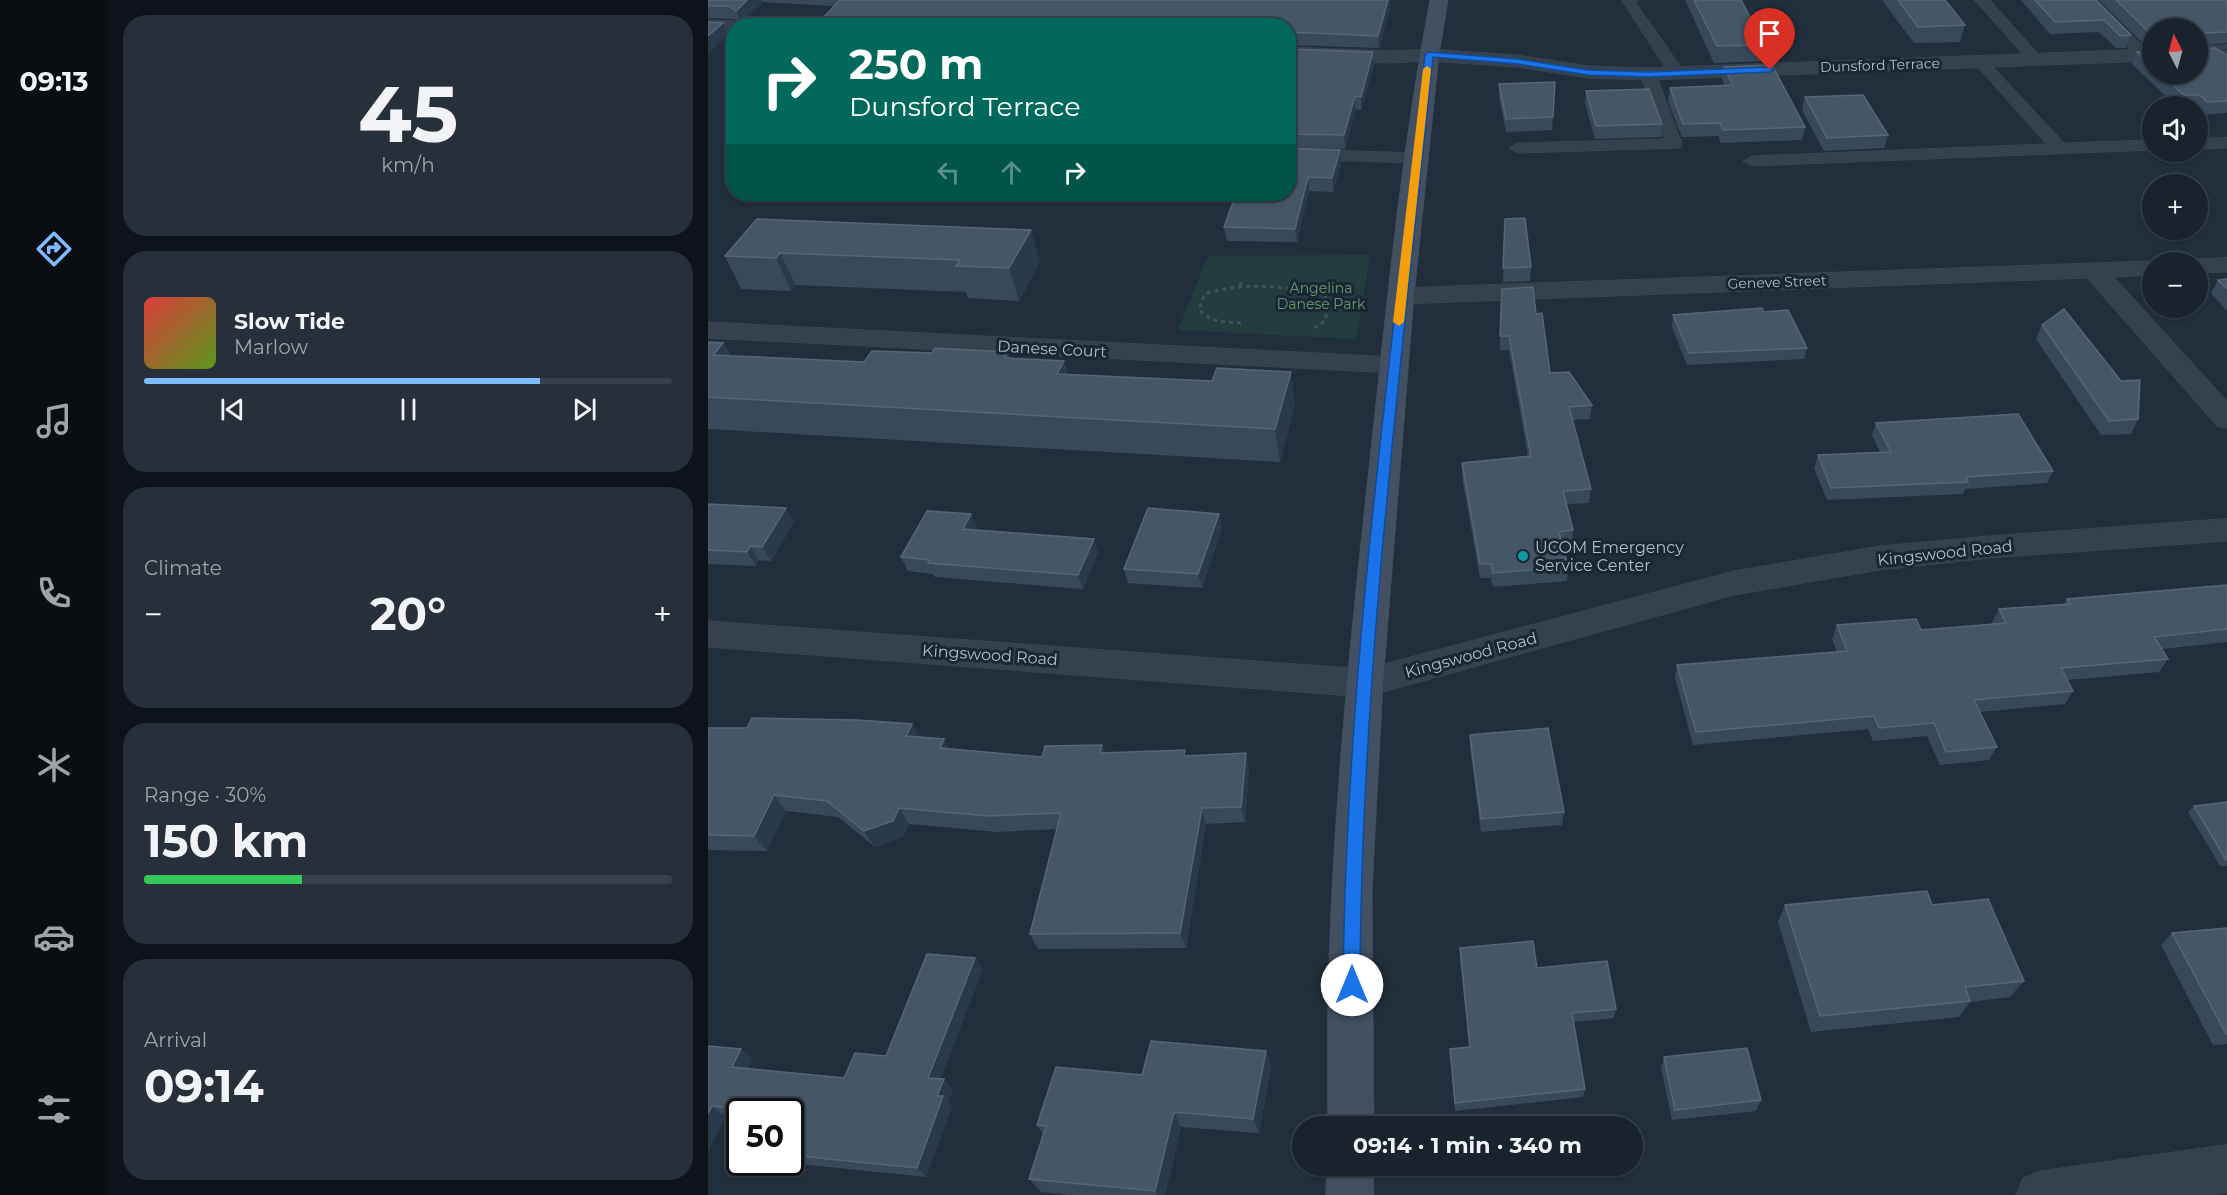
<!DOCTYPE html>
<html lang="en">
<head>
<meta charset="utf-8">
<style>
  body { margin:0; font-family:Montserrat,sans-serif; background:#262f3a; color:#f1f3f6; height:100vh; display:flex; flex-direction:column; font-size:22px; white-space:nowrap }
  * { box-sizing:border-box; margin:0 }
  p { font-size:20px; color:#9fa4aa }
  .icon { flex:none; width:33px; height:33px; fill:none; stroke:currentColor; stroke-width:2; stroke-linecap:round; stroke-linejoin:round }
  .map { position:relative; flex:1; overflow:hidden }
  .side { display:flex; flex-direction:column; gap:15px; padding:15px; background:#0e1319; width:600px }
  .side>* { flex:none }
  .banner { position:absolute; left:18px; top:18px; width:570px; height:183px; border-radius:24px; box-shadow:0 2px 4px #0004,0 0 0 2px #37404a; background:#00695c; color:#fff; overflow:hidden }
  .needle { width:39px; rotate:354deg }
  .fabs { position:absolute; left:1434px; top:18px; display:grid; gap:12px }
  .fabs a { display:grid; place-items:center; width:66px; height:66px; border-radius:50%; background:#19232e; box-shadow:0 2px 4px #0004,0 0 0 2px #37404a; font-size:30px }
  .speed { position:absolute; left:18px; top:1098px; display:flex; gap:12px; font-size:30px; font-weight:700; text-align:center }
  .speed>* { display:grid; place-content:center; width:78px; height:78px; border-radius:50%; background:#19232e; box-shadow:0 2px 4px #0004,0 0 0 2px #37404a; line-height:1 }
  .speed .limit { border:3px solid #111; border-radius:9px; background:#fff; color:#111 }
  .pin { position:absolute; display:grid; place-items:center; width:51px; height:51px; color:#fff; margin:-62px -26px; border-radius:50% 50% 50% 0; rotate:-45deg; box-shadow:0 0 6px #0007 }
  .pin .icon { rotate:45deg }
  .me { position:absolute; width:66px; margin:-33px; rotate:0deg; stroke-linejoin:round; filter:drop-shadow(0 0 4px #0008) }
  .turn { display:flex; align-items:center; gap:21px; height:126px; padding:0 24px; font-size:27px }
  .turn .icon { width:78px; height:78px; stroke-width:2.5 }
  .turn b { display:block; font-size:42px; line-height:51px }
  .lanes { display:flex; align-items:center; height:57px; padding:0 24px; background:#0003; justify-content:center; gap:30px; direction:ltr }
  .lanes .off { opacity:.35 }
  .big { font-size:45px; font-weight:700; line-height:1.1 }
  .side .widget { flex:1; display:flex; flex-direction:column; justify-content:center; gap:9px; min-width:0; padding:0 21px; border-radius:24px; background:#262f3a }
  .side .dial { align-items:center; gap:0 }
  .dial b { font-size:78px; line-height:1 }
  .song { display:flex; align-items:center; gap:18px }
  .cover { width:72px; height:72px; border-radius:9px; background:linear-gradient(135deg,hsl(0 70% 55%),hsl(90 70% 35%)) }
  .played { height:6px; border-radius:3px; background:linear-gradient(90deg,#7fbbff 75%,#37404a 75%) }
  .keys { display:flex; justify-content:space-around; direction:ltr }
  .heat { display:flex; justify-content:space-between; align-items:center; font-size:33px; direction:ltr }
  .charge { height:9px; border-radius:4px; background:linear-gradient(90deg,#34c759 30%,#37404a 0) }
  .trip { position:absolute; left:584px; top:1116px; width:351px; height:60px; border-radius:30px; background:#19232e; box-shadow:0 2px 4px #0004,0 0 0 2px #37404a; font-weight:700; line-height:60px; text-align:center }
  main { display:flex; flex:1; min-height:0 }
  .menu { display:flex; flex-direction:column; width:108px; justify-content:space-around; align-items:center; background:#0a0e12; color:#9fa4aa }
  .menu .icon { width:42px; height:42px }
  .menu .on { color:#7fbbff }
  .menu b { font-size:27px; color:#f1f3f6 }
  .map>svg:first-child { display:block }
  .green { fill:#233d3e }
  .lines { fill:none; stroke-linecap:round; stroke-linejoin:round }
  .service-casing { stroke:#3e4a56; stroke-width:1 }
  .minor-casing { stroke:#3e4a56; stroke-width:1 }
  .secondary-casing { stroke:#3e4a56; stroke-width:1 }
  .path { stroke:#3b5656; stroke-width:3; stroke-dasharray:4 4; stroke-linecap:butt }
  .service { fill:#35414d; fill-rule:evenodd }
  .minor { fill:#35414d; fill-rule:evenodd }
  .secondary { fill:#425061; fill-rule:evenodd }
  .wall { fill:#384a5a }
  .shaded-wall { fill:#293a4a }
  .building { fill:#455666; stroke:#566676; stroke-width:1.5 }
  .route { fill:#1a73e8; stroke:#114b97; stroke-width:1.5 }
  .slow { fill:#f59e0b }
  .culture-dot { fill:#0f9aa8; stroke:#1a2632; stroke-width:2 }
  .labels { text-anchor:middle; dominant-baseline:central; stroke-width:6; stroke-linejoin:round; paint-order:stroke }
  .far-street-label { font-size:14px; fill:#b0bcc9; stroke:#1a2632 }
  .far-park-label { font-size:14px; fill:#659c6d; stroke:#1a2632 }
  .street-label { font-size:16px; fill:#b0bcc9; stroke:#1a2632 }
  .poi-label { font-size:16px; fill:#b0bcc9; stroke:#1a2632; text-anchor:start }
</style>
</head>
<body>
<main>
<nav class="menu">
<b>09:13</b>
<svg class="icon on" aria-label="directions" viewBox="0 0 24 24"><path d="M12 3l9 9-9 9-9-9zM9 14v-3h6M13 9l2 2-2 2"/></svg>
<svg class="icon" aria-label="music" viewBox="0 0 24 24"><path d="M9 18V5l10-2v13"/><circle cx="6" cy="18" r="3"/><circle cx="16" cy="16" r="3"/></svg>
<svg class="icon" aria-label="phone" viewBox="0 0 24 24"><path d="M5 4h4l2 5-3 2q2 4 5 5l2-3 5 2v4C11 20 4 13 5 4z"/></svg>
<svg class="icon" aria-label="climate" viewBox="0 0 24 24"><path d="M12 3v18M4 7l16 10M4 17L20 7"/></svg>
<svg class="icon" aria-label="car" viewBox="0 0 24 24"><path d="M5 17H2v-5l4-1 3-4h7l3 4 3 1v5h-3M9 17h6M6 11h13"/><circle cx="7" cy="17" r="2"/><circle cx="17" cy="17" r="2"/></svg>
<svg class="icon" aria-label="filters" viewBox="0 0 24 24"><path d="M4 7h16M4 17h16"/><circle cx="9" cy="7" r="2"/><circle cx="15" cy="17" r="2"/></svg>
</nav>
<section class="side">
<div class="widget dial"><b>45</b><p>km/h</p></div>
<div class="widget">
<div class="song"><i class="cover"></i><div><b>Slow Tide</b><p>Marlow</p></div></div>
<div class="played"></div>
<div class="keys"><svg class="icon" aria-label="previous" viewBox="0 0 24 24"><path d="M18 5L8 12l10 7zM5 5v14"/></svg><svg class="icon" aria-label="pause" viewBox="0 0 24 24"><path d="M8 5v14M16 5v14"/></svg><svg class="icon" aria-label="next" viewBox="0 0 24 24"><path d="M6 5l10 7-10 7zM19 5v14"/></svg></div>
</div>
<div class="widget"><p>Climate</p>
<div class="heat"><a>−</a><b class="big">20°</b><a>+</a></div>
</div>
<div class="widget"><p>Range · 30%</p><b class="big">150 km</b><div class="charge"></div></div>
<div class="widget"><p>Arrival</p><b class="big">09:14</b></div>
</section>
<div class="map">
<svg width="1519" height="1195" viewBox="0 0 1519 1195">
  <rect width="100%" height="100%" fill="#212f3d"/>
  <path class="green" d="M662 255 649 339 470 330 500 256Z"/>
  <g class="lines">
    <g class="service-casing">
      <path id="service" d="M914 0H930L928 3 977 73 975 76H963Z
        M1267 0H1282L1332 56 1335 59 1332 62H1322Z
        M1373 0H1388L1441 52 1444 55 1441 58H1431Z
        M1272 56 1277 58 1356 143 1444 140V150L1044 166 1035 161 1044 156 1338 144 1267 64 1264 61 1267 58Z
        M940 69 948 74 974 144 972 148 809 153 801 148 809 143 956 139 932 74Z
        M1519 138V148L1490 149V139Z
        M580 149 709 153 718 158 709 163 580 159Z"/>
    </g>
    <g class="minor-casing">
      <path id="minor" d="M0 20 26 21 34 26H26V33L0 32Z
        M1519 45V57L1490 59V47Z
        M580 47 681 51 721 49 809 55 880 66 940 68 1444 49V61L940 80 880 78 809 67 721 61 681 63 580 59Z
        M1519 258V272L1490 273V262H1480L1490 259Z
        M1444 261 1452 262H1444V275L1406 277 1519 401V428L1509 426 1379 278 693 304 684 301 680 296 684 291 693 288Z
        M0 322 687 357 697 359 701 365 697 371 687 373 0 338Z
        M1519 519V541L1281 558 1172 570 1026 595 657 697 0 647V621L657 669 1026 571 1172 546 1281 536Z
        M1519 1145V1193L1501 1195H1308L1315 1178 1332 1171Z"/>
    </g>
    <g class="secondary-casing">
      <path id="secondary" d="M722 0H740L731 55 706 296 675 683 664 891 666 1126H620C615 897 639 667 664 440 680 293 694 145 722 0Z
        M619 1166H665L666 1195H618Z"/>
    </g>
    <path class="path" d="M532 286 534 280
      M533 323C517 322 501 323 491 309L497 294C536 281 578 286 617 296L620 308
      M606 328 617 321 620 308 655 309"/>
    <use href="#service" class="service"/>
    <use href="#minor" class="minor"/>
    <use href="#secondary" class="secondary"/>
  </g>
  <path class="wall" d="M0 0H683V4L671 48 580 45V26L126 6 55 2 33 23 26 19 0 18Z
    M977 0H1033L1057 45 1053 61 1006 63Z
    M1174 0H1237L1257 25 1252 42 1206 43Z
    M1313 0H1388L1423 35 1418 48H1408L1391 32 1342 34Z
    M1391 0H1519V43L1494 45V48L1519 55V113L1493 115 1490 111V106H1468L1424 64 1429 52 1444 51V74H1490L1444 28V47H1439Z
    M580 49 665 52 666 65 653 110 648 109 637 149 580 147Z
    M1016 67 1097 127 1094 140 1013 143 1010 136 974 137 960 101 962 88 1017 86 1014 79Z
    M847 82 844 130 798 132 791 97V84Z
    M878 91 954 124 953 137 887 139 877 104Z
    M1097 97 1180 135 1176 148 1116 151 1094 110Z
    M580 148 633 163 625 192 601 191 589 242 519 241 516 227Z
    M49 219 332 262 311 301 260 298 258 292 88 285 83 291 33 289 17 256Z
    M797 219 823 267 822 281 795 282Z
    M1519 279V311L1503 293 1510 280Z
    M1056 312 1099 348 1096 359 979 365 964 327 965 315Z
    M828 314 842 373 884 405 882 419 864 420 883 489 881 503 859 504 865 530 864 544 854 545 860 567 859 581 785 587 783 578H772L754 477V463L820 456 801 350H792V336Z
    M1334 325 1430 419 1423 434 1393 435 1328 339Z
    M0 342 15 343 23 356 156 362 224 353 299 352 301 358 360 374 587 405 572 462 0 429Z
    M1168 423 1345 471 1339 483 1257 489 1255 494 1119 500 1106 468 1110 455 1172 452 1164 435Z
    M0 504 78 508 86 522 63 561 51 560 48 566 0 564Z
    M263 514 269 528 268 530 386 539 390 553 375 589 227 577 225 574 200 571 193 557Z
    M511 514 514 528 494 588 420 583 416 569Z
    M1519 585V642L1454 649 1460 659 1451 672 1359 680 1365 691 1357 704 1272 712 1289 747 1281 760 1232 765 1219 736 1165 741 1160 729 985 745 967 678 969 665 1129 652 1124 639 1129 625 1213 630 1285 624 1284 623 1291 609 1356 604 1359 599Z
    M0 728 212 737 236 739 241 748 334 757 394 745 397 753 478 756 541 769 537 822 498 824 478 948 330 949 322 934 349 829 289 832 201 824 195 837 167 847 130 817 78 811 59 851 0 850Z
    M762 735 856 812 854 825 773 832 762 748Z
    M1519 802V866H1512L1480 812 1486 806Z
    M1077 905H1224L1316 981 1302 997 1262 1002 1251 1017 1103 1032 1070 922Z
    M1519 928V1044L1505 1045 1453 945 1464 933Z
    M752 948 829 968 908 1009 906 1018 866 1022 877 1089 875 1097 747 1111 742 1049 761 1047 752 958Z
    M275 969 232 1079 245 1089 240 1101 244 1106 218 1177 81 1163 82 1162V1112H32V1117L17 1116 0 1151V1046L33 1049 45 1059 40 1068 136 1078 178 1056Z
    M558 1051 563 1067 551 1133 473 1127 457 1195H361L333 1192 321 1179 335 1134 329 1125 434 1075Z
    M956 1057 1053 1100 1048 1111 964 1120 953 1068Z"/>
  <path class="shaded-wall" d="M39 0H55V2L33 23 28 11Z
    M680 0H683V4L671 48 670 36Z
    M15 23 20 35 0 54V36Z
    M665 52 666 65 653 110V97Z
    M647 96 648 109 637 149 636 135Z
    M632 150 633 163 625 192 624 178Z
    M600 177 601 191 589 242 587 229Z
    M323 230 332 262 311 301 301 268Z
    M72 253 88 285 83 291 68 258Z
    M15 343 34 376 5 355Z
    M356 361 366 394 349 374Z
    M583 372 587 405 572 462 567 429Z
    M78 508 86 522 63 561 54 547Z
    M263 514 269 528 261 544 255 529Z
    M511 514 514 528 494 588 490 574Z
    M386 539 390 553 375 589 370 575Z
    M42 546 51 560 48 566 39 552Z
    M204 724 214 740 198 736Z
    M236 739 245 756 232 748Z
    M394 745 400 761 392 753Z
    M538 753 541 769 537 822 533 807Z
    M66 795 78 811 59 851 46 836Z
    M191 808 201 824 195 837 167 847 156 831Z
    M494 808 498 824 478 948 472 933Z
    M267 958 275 969 229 1088 220 1078Z
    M33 1049 45 1059 36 1077 24 1067Z
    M558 1051 563 1067 551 1133 545 1119Z
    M236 1079 245 1089 240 1101 244 1106 218 1177 209 1168 229 1096Z
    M4 1106 17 1116 0 1151V1114Z
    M466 1112 473 1127 457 1195H449L447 1191Z"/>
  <path class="building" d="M0 0H39L28 11 21 6H0Z
    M132 0H680L670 36 580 32V26H107Z
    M986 0H1033L1057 45 1009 46Z
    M1190 0H1237L1257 25 1210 27Z
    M1327 0H1388L1423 35 1412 36 1396 20 1347 22Z
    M1408 0H1519V32L1494 33V48H1507L1519 55V101L1499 102 1492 95H1476L1452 74H1490V28H1444V35Z
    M0 22 15 23 0 36Z
    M580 49 665 52 653 97 647 96 636 135 580 134Z
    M1444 51V66L1429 52Z
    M1064 65 1097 127 1015 130 1012 123 975 124 962 88 1025 85 1016 67Z
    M847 82 845 117 798 119 791 84Z
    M941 89 954 124 888 126 878 91Z
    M1155 95 1180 135 1119 138 1097 97Z
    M580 148 632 150 624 178 600 177 587 229 516 227 528 194H580Z
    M817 218 823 267 795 268 797 219Z
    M49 219 323 230 301 268 248 266 252 260 72 253 68 258 17 256Z
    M1519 279V289L1510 280Z
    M825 287 828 314 834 313 842 373 861 372 884 405 861 407 883 489 855 491 865 530 851 532 860 567 785 573 783 564H772L754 463 823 456 801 336H792L794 289Z
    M1054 308 1056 312 1080 310 1099 348 981 353 965 315Z
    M1356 309 1413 381 1432 380 1430 419 1401 421 1334 325Z
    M0 342 15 343 5 355 156 362 164 351 224 353 227 348 299 352 296 358 356 361 349 374 504 381 509 368 583 372 567 429 0 397Z
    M1310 414 1345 471 1258 477 1260 482 1123 488 1110 455 1183 452 1168 423Z
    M0 504 78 508 54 547 42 546 39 552 0 550Z
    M440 508 511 514 490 574 416 569Z
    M219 511 263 514 255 529 386 539 370 575 220 563 221 560 193 557Z
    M1519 585V629L1446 637 1460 659 1353 668 1365 691 1266 700 1289 747 1238 752 1226 723 1171 728 1166 716 988 732 969 665 1139 651 1129 625 1208 619 1213 630 1298 623 1291 609 1362 604 1359 599Z
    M44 718 150 720 204 724 198 736 236 739 232 748 334 757 337 746 394 745 392 753 477 750 476 756 538 753 533 807 494 808 472 933 322 934 353 813 280 816 191 808 185 821 156 831 119 801 66 795 46 836 0 835V728H39Z
    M840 728 856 812 773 819 762 735Z
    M1519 802V860H1518L1486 806Z
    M1219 891 1224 905 1280 899 1316 981 1257 987 1262 1001 1112 1016 1077 905Z
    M1519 928V1034H1518L1464 933Z
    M825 941 829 968 899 961 908 1009 864 1013 877 1089 747 1103 742 1049 762 1047 752 948Z
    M219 954 267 958 220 1078 236 1079 229 1096H235L209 1168 82 1155V1123L87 1113H82V1112H66L4 1106 0 1114V1046L33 1049 24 1067 136 1078 147 1053 178 1056Z
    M443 1041 558 1051 545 1119 466 1112 447 1191 321 1179 338 1126 329 1125 348 1067 434 1075Z
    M1039 1048 1053 1100 967 1110 956 1057Z"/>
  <path class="route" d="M721 52 810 59 880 70 940 72 1062 67 1066 70 1062 72 940 77 880 75 810 64 725 57C693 366 653 675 652 985L650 991 644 994 637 991 635 985C638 674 682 364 717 55Z"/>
  <path class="slow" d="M719 66 723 69 696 322 691 326 685 322 715 69Z"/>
  <circle class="culture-dot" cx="815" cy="556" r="6"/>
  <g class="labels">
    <g class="far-street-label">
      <text transform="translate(1172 65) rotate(-2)">Dunsford Terrace</text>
      <text transform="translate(1069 282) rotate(-2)">Geneve Street</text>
    </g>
    <g class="far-park-label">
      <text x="613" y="288">Angelina<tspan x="613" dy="16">Danese Park</tspan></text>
    </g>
    <g class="street-label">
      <text transform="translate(344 349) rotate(3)">Danese Court</text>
      <text transform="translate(1237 553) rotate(-6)">Kingswood Road</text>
      <text transform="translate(282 655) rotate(4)">Kingswood Road</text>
      <text transform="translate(763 655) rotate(-15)">Kingswood Road</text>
    </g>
    <g class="poi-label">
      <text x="827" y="547">UCOM Emergency<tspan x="827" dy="18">Service Center</tspan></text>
    </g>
  </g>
</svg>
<div class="fabs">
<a><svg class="needle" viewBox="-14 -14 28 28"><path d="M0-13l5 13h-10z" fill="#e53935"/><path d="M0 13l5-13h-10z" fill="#9fa4aa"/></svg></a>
<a><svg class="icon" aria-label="sound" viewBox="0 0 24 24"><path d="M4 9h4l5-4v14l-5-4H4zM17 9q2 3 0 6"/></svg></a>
<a>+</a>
<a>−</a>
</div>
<div class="speed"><div class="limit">50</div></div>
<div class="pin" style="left:1062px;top:70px;background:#d93025"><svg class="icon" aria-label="arrive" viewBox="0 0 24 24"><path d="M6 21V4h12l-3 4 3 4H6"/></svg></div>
<svg class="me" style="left:644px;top:985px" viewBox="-20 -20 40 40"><circle r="19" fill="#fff"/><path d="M0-13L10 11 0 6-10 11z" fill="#1a73e8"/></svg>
<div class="trip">09:14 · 1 min · 340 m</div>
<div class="banner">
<div class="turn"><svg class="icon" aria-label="right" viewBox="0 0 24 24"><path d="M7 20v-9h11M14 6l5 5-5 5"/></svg><div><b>250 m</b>Dunsford Terrace</div></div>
<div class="lanes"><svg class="icon off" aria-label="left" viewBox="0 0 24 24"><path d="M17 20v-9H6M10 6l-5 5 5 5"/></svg><svg class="icon off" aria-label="ahead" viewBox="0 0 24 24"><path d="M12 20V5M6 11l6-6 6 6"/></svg><svg class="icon" aria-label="right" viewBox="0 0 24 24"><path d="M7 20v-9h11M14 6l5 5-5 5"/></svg></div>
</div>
</div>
</main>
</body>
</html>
